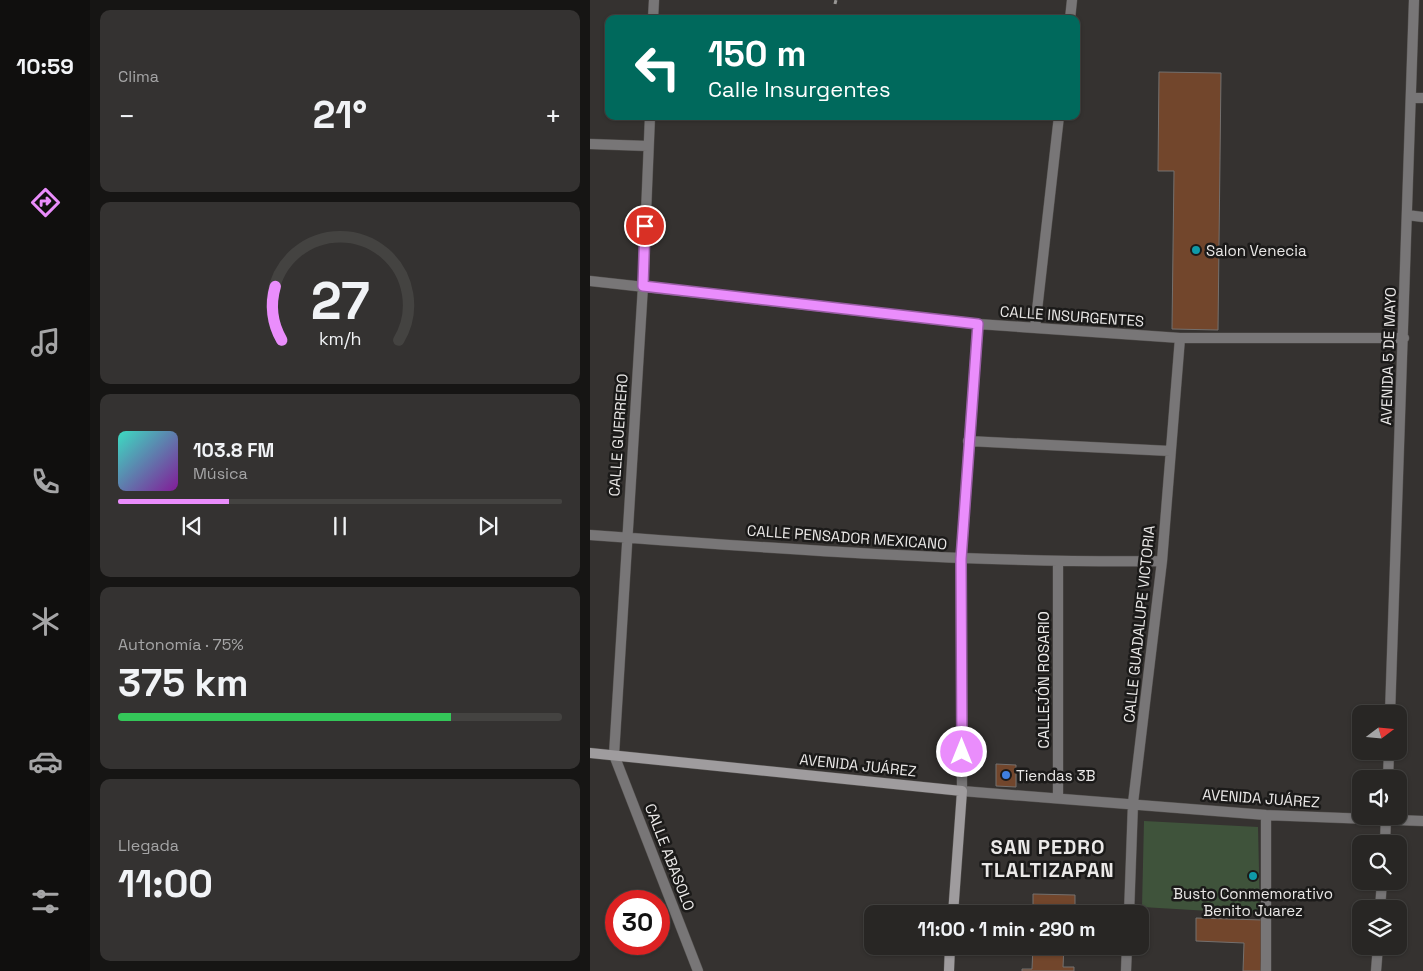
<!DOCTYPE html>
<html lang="es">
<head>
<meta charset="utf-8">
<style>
  body { margin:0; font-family:"Space Grotesk",sans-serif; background:#343231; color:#f1f3f6; height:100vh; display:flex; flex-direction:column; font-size:19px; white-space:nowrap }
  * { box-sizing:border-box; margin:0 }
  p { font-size:16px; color:#a5a5a6 }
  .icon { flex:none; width:28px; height:28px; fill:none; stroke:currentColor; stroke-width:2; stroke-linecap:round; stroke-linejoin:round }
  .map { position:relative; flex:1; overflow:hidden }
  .panel { display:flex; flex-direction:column; gap:10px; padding:10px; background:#161514; width:500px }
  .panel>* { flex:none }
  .hud { position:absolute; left:15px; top:15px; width:475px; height:105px; border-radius:10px; box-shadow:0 1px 4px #0004,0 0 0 1px #444341; background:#00695c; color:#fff; overflow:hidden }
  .needle { width:32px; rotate:74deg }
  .fabs { position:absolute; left:762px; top:705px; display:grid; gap:10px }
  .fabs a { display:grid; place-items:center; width:55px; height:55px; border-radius:10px; background:#282624; box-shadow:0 1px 4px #0004,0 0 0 1px #444341; font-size:25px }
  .speed { position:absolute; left:15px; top:890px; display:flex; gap:10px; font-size:25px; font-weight:700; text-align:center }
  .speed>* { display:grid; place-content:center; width:65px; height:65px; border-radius:50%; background:#282624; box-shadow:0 1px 4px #0004,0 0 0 1px #444341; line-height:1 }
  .speed .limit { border:8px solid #d22; background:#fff; color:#111 }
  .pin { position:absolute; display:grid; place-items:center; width:42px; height:42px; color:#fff; margin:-21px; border:2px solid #fff; border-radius:50%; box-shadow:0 1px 5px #0007 }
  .me { position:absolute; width:55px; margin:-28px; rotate:0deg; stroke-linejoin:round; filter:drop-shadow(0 0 4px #0008) }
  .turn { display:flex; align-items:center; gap:18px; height:105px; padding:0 20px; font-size:22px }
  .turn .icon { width:65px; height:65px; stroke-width:2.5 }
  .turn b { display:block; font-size:35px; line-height:42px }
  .big { font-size:38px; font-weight:800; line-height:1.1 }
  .panel .card { flex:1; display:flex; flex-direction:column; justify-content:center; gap:8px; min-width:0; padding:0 18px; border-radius:10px; background:#343231 }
  .panel .dial { align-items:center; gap:0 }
  .dial svg { height:130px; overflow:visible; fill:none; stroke:#444341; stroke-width:7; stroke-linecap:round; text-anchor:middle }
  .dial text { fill:#f1f3f6; stroke:none }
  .song { display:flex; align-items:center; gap:15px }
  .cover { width:60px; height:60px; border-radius:8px; background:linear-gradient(135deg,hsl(170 70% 55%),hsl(290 70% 35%)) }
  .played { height:5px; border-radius:2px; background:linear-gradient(90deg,#ea8dfc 25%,#444341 25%) }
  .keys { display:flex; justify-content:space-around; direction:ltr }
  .heat { display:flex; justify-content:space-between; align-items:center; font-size:28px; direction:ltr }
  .charge { height:8px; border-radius:4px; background:linear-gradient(90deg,#34c759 75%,#444341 0) }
  .trip { position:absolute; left:274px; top:905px; width:285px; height:50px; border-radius:10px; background:#282624; box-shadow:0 1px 4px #0004,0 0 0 1px #444341; font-weight:800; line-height:50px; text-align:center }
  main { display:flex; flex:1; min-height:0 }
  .tab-bar { display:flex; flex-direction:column; width:90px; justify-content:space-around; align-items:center; background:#100f0e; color:#a5a5a6 }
  .tab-bar .icon { width:35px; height:35px }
  .tab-bar .on { color:#ea8dfc }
  .tab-bar b { font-size:22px; color:#f1f3f6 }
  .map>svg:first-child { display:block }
  .green { fill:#3f533b }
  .building { fill:#72462c; stroke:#74706e }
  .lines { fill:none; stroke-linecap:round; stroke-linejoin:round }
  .street-casing { stroke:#524f4d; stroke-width:11 }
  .secondary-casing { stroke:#524f4d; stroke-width:11 }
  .path { stroke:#989694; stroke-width:3; stroke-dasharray:4 2.5; stroke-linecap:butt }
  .street { stroke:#787677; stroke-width:10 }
  .secondary { stroke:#9f9c9e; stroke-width:10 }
  .route-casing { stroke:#985ca4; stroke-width:12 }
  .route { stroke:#ea8dfc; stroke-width:9 }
  .culture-dot { fill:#0f9aa8; stroke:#1b1a19; stroke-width:2 }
  .shop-dot { fill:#3f7fe0; stroke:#1b1a19; stroke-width:2 }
  .labels { text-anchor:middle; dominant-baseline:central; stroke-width:5; stroke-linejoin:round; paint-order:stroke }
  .poi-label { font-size:15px; fill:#eae8e7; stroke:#1b1a19; text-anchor:start }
  .street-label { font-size:15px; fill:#eae8e7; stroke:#1b1a19 }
  .district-label { font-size:20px; font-weight:bold; letter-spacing:1px; fill:#eae8e7; stroke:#1b1a19 }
</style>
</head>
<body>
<main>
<nav class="tab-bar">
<b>10:59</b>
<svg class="icon on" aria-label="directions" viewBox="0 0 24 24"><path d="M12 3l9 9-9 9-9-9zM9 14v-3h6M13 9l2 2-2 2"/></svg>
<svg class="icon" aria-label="music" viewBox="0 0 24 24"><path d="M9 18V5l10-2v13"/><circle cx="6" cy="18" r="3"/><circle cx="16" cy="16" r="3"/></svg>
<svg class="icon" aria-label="phone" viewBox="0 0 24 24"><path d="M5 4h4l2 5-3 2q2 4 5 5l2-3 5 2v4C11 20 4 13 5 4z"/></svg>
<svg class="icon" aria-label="climate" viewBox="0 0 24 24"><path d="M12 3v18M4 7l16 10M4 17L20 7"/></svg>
<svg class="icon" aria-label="car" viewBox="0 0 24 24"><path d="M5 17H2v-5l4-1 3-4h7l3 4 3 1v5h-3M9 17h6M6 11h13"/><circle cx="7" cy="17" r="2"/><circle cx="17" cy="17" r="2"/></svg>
<svg class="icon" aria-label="filters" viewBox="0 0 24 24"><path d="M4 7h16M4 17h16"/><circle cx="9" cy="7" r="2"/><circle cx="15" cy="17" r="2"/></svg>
</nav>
<section class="panel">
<div class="card"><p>Clima</p>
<div class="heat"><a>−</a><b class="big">21°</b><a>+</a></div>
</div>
<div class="card dial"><svg viewBox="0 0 100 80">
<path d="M14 69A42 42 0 1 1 86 69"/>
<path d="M14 69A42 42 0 0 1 10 36" stroke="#ea8dfc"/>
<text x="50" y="56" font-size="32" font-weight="700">27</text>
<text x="50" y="72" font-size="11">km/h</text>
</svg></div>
<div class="card">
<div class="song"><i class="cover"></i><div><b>103.8 FM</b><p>Música</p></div></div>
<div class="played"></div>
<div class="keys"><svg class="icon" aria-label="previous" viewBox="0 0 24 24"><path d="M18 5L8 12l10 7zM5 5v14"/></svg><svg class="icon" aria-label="pause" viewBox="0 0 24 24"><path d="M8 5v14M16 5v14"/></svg><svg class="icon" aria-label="next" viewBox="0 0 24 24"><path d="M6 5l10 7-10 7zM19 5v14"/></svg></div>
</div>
<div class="card"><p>Autonomía · 75%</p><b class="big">375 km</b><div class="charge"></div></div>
<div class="card"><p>Llegada</p><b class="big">11:00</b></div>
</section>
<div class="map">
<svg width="833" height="971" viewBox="0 0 833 971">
  <rect width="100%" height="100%" fill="#353230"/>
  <path class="green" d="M554 821 668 827 670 914 552 907Z"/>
  <path class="building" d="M569 72 631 73 628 330 582 329 584 171H568Z
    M406 764 426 765V787L406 786Z
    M443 894 485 895V912L443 914Z
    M606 918 673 920 671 971H653L654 943 606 941Z
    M443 946H474L473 967H484V971H432V969H442Z"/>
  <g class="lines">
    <g class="street-casing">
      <path id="street" d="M63 19 64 0
        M480 19 482 0
        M822 98H833
        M60 116 53 286 24 755 108 971
        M0 144 58 146
        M817 215 833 217
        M0 281 388 324 590 338H814
        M388 324 371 559 372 791 676 815 833 821
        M445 328 469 116
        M378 441 580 451
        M0 535C190 549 381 563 572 561
        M468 562V798
        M800 714 824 0
        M798 779 799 751
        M676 815V971
        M795 844 796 816
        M790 909 792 881
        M539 914 543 803 572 561 590 338
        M536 971 537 946
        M786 971 788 946"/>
    </g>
    <g class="secondary-casing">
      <path id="secondary" d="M0 753 372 791 363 914
        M359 971 360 946"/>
    </g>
    <path class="path" d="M245 4 246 0"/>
    <use href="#street" class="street"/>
    <use href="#secondary" class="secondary"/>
  </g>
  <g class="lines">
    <g class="route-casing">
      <path id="route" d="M55 226 53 286 388 324 371 559 372 752"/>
    </g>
    <use href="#route" class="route"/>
  </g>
  <g class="culture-dot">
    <circle cx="606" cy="250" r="5"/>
    <circle cx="663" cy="876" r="5"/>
  </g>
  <circle class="shop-dot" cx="416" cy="775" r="5"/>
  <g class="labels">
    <g class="poi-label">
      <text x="616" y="250">Salon Venecia</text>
      <text x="426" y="775">Tiendas 3B</text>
      <text x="663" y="893" text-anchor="middle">Busto Conmemorativo<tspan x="663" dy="17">Benito Juarez</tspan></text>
    </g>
    <g class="street-label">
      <text transform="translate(482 316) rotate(4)">CALLE INSURGENTES</text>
      <text transform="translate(798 356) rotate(-88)">AVENIDA 5 DE MAYO</text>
      <text transform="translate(28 435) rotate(-86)">CALLE GUERRERO</text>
      <text transform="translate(257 537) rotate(4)">CALLE PENSADOR MEXICANO</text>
      <text transform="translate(549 624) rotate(-84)">CALLE GUADALUPE VICTORIA</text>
      <text transform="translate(453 680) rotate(-90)">CALLEJÓN ROSARIO</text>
      <text transform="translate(268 765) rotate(6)">AVENIDA JUÁREZ</text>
      <text transform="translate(671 798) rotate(4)">AVENIDA JUÁREZ</text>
      <text transform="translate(80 857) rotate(69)">CALLE ABASOLO</text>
    </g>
    <g class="district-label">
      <text x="458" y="847">SAN PEDRO<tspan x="458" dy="23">TLALTIZAPAN</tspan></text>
    </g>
  </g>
</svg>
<div class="fabs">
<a><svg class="needle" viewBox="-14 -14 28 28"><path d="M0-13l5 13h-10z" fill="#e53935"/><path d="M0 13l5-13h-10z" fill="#a5a5a6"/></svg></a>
<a><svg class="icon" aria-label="sound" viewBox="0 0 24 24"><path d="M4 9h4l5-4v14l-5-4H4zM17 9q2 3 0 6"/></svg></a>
<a><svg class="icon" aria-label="search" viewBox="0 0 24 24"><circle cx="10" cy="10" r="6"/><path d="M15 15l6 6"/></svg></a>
<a><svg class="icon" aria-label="layers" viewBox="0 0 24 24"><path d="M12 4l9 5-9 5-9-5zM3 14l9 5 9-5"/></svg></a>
</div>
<div class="speed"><div class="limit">30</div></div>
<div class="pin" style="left:55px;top:226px;background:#d93025"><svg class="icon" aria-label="arrive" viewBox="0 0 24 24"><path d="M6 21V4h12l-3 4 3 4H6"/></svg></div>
<svg class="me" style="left:372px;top:752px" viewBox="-20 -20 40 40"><circle r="17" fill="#ea8dfc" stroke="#fff" stroke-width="3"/><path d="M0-11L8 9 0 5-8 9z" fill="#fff"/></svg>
<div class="trip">11:00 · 1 min · 290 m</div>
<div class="hud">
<div class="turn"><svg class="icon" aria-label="left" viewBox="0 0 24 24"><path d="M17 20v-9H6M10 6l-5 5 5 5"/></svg><div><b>150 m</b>Calle Insurgentes</div></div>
</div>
</div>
</main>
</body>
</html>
